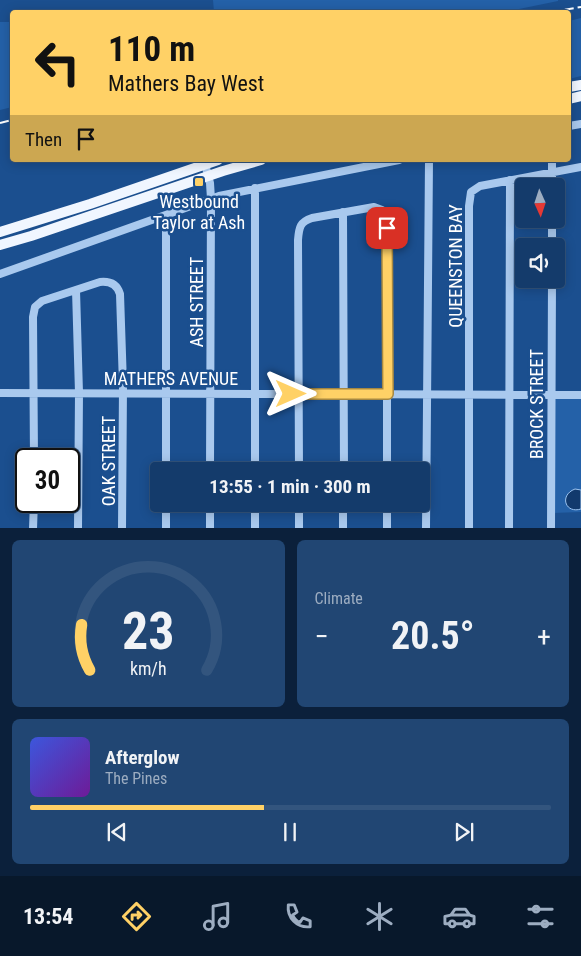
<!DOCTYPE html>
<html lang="en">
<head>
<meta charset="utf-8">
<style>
  body { margin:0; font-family:"Roboto Condensed",sans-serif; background:#214673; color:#f1f3f6; height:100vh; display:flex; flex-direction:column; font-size:19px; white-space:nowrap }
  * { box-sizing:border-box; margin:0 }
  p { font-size:16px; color:#9dadc1 }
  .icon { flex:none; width:28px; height:28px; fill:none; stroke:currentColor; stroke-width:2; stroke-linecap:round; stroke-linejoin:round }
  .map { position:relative; height:528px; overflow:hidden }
  .side { display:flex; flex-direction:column; gap:12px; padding:12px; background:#0b203b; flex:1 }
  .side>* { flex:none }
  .guide { position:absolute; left:10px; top:10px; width:561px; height:152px; border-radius:5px; box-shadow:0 2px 12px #0003,0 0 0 1px #33557e; background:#ffd166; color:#111; overflow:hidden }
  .needle { width:32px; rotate:177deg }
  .fabs { position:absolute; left:515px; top:178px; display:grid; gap:10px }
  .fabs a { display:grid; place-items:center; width:50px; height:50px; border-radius:5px; background:#143b6b; box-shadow:0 2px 12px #0003,0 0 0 1px #33557e; font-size:25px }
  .speed { position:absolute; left:15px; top:448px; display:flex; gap:10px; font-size:25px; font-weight:700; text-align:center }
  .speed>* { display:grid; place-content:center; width:65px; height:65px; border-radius:50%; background:#143b6b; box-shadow:0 2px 12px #0003,0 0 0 1px #33557e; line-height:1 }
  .speed .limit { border:2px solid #111; border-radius:8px; background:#fff; color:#111 }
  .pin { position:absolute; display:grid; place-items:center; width:42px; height:42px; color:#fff; margin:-21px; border-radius:10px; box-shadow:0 2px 8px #0006 }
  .me { position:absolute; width:55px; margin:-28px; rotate:90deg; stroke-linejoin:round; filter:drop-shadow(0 0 4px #0008) }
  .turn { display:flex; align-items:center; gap:18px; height:105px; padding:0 15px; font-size:22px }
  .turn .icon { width:65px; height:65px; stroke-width:2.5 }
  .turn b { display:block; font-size:35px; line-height:42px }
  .then { display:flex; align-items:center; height:48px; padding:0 15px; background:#0003; gap:10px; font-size:19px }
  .big { font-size:38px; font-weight:700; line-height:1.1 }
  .side .tile { flex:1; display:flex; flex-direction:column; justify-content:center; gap:8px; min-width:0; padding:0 18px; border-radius:8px; background:#214673 }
  .side .dial { align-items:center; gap:0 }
  .dial svg { height:130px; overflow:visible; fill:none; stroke:#33557e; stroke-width:7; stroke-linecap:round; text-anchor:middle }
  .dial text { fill:#f1f3f6; stroke:none }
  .song { display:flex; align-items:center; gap:15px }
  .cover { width:60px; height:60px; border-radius:8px; background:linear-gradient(135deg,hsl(230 70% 55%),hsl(280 70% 35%)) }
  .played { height:5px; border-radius:2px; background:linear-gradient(90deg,#ffd166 45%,#33557e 45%) }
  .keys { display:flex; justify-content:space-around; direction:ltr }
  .heat { display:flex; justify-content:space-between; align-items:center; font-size:28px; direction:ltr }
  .side .tiles { flex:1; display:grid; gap:12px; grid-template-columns:1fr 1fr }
  .tile:last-child { grid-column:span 2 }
  .trip { position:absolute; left:150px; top:462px; width:280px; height:50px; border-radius:5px; background:#143b6b; box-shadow:0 2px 12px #0003,0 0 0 1px #33557e; font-weight:700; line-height:50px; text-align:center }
  .tab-bar { display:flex; height:80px; justify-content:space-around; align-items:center; background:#08182b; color:#9dadc1 }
  .tab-bar .icon { width:35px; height:35px }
  .tab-bar .selected { color:#ffd166 }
  .tab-bar b { font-size:22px; color:#f1f3f6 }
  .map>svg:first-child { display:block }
  .green { fill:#2461a8 }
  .water { fill:#123a6d; stroke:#9cc4f0 }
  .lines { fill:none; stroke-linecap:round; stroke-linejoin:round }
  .minor { stroke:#a9c9ee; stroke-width:8 }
  .major { stroke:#f0f6ff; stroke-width:10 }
  .rail { stroke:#fff; stroke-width:2; stroke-dasharray:9 4; stroke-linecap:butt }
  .route-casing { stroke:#a68842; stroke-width:12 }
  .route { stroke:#ffd166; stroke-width:9 }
  .poi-dot { fill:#ffd166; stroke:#1b4f8f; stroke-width:2 }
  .labels { text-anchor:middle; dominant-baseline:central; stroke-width:5; stroke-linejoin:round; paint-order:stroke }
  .poi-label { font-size:18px; fill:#fff; stroke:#1b4f8f }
  .street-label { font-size:18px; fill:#fff; stroke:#1b4f8f }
</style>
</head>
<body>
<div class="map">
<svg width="581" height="529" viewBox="0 0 581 529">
  <rect width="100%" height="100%" fill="#1b4f8f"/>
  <path class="green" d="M213 0H558V1L504 12H214Z
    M581 18V76L569 79V21Z
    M0 22H12V107L0 110Z
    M551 394 581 395V512L552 513Z"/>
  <path class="water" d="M575 489 581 490V509C565 514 559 495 575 489Z"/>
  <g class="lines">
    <path class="minor" d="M569 126 581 124
      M204 160 210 183 211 199 210 471
      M552 186V160
      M343 212 344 471
      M552 246V219
      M0 274 219 196 399 160
      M76 290 79 393 78 529
      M0 393 581 395
      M34 459 33 317 35 307 42 301 100 282C110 281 117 284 120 294L123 385 122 529
      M166 471V216
      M255 471V188
      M299 471 298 240C299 227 300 222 312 218L374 207 382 210 387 220V471
      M33 529 34 501
      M166 529V504
      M210 529V504
      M255 529V504
      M299 529V504
      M343 529V504
      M387 529V504
      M426 529 429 160
      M469 529V206L471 192 480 186 581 167
      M509 529 510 180
      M551 529 552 279"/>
    <path class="major" d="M569 87 581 85
      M569 99 581 96
      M0 232 90 204 218 160
      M0 245 31 236 223 171 261 160"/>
    <path class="rail" d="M552 12 581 7
      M0 123 12 120"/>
  </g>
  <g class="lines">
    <g class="route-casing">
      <path id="route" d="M291 394H388L387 228"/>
    </g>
    <use href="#route" class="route"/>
  </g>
  <rect class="poi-dot" x="194" y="177" width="10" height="10" rx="2.5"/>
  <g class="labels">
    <g class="poi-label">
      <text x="199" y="201">Westbound<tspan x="199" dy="21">Taylor at Ash</tspan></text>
    </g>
    <g class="street-label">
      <text transform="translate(455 266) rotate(-90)">QUEENSTON BAY</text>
      <text transform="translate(196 302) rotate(-90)">ASH STREET</text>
      <text x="171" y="378">MATHERS AVENUE</text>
      <text transform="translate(536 404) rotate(-90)">BROCK STREET</text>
      <text transform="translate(108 461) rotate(-90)">OAK STREET</text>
    </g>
  </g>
</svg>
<div class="fabs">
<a><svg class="needle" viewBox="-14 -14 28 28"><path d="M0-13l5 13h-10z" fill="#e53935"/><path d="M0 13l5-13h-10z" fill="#9dadc1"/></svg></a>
<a><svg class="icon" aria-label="sound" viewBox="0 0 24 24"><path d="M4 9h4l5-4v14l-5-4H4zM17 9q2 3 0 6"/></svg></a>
</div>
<div class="speed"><div class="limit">30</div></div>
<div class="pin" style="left:387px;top:228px;background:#d93025"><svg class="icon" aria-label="arrive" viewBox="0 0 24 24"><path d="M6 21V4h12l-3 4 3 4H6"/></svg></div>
<svg class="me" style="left:291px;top:394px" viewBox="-20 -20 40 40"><path d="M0-17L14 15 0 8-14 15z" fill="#ffd166" stroke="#fff" stroke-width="4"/></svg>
<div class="trip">13:55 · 1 min · 300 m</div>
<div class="guide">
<div class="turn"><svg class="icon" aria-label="left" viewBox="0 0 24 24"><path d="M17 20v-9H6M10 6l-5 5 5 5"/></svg><div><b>110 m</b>Mathers Bay West</div></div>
<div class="then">Then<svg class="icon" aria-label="arrive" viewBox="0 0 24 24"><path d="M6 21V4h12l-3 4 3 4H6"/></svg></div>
</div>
</div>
<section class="side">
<div class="tiles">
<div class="tile dial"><svg viewBox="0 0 100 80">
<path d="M14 69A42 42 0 1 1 86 69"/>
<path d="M14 69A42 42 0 0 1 9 41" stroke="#ffd166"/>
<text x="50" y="56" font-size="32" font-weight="700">23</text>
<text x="50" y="72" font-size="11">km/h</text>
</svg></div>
<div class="tile"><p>Climate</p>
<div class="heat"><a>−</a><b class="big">20.5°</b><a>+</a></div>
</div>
<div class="tile">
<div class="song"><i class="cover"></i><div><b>Afterglow</b><p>The Pines</p></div></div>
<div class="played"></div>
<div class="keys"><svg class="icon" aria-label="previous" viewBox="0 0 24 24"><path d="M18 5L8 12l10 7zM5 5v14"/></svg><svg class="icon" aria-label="pause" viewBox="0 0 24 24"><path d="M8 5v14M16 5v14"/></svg><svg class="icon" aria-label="next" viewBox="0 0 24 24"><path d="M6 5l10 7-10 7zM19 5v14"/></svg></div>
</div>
</div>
</section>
<nav class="tab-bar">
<b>13:54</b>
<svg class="icon selected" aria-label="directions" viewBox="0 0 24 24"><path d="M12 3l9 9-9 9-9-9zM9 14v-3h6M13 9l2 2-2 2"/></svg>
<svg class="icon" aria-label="music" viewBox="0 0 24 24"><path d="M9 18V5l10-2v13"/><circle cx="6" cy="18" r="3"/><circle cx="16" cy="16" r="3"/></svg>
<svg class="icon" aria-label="phone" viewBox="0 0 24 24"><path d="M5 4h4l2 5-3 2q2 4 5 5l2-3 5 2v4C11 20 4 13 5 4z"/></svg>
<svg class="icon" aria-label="climate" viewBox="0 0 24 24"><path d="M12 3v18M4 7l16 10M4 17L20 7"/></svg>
<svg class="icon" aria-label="car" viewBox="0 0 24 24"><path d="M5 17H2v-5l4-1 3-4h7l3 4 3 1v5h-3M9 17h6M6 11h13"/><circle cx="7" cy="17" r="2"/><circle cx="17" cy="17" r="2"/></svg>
<svg class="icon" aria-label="filters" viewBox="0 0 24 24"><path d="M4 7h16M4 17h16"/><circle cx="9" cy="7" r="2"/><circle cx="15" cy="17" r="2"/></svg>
</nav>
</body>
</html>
